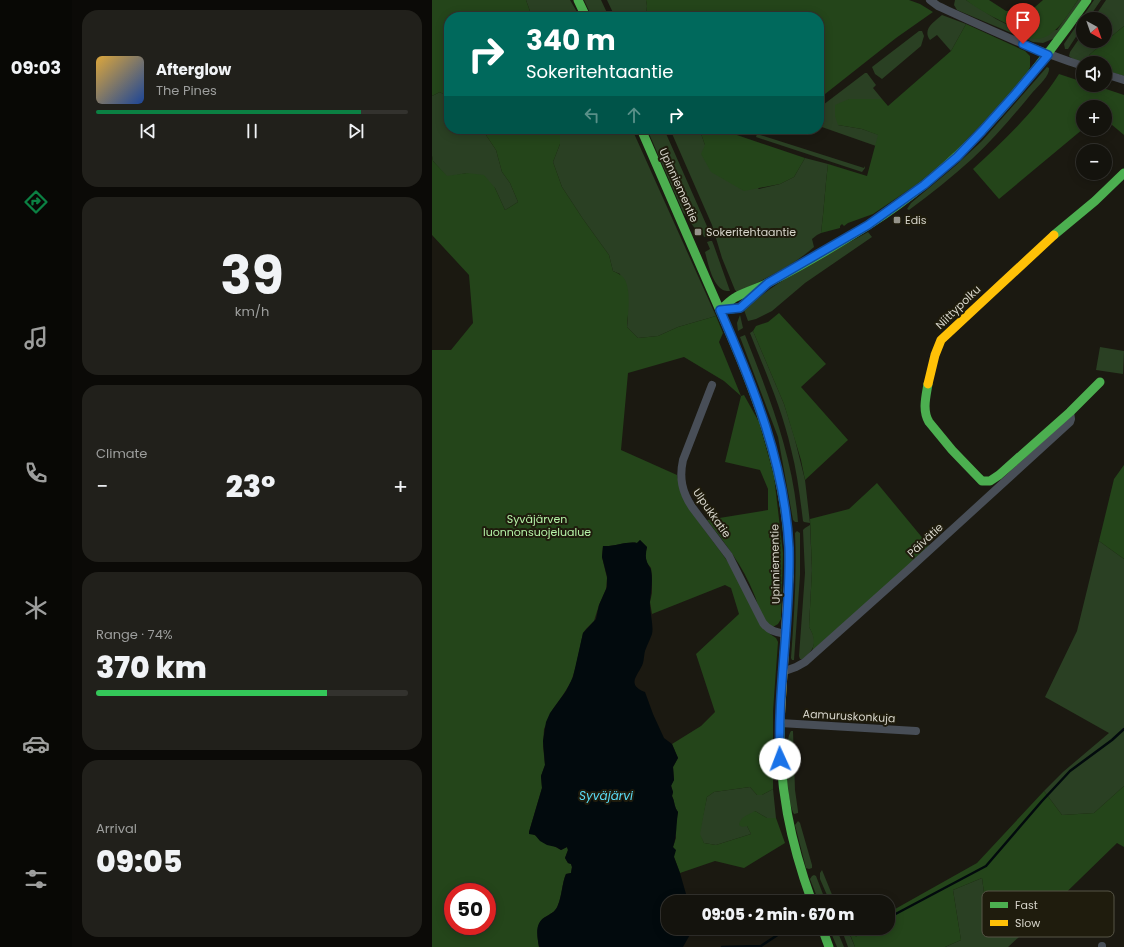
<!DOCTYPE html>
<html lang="en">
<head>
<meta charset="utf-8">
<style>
  body { margin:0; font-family:Poppins,sans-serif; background:#21201b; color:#f1f3f6; height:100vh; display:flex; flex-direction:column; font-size:15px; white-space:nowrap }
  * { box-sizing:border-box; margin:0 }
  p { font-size:13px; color:#9d9e9d }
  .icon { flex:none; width:22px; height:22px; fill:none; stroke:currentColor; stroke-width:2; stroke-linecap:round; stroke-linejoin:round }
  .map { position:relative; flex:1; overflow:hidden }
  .drawer { display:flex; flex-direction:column; gap:10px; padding:10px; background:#0b0a07; width:360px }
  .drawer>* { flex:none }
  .hud { position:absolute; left:12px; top:12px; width:380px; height:122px; border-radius:16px; box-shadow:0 2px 10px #0003,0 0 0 1px #33322e; background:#00695c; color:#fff; overflow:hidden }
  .needle { width:26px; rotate:140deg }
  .fabs { position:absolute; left:644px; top:12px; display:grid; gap:8px }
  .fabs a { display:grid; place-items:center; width:36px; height:36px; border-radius:50%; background:#14130d; box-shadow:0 2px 10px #0003,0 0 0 1px #33322e; font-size:20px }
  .speed { position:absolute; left:12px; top:883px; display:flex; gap:8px; font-size:20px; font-weight:700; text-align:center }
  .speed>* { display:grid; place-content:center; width:52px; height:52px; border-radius:50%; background:#14130d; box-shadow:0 2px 10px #0003,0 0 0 1px #33322e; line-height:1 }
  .speed .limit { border:6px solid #d22; background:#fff; color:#111 }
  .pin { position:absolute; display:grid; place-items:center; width:34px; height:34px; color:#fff; margin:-41px -17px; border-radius:50% 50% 50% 0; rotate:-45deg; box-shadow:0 0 4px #0007 }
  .pin .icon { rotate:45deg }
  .me { position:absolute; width:44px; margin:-22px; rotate:358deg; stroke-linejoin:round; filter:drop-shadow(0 0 3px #0008) }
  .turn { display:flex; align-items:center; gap:14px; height:84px; padding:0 16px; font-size:18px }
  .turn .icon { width:52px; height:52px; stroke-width:2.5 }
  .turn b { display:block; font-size:28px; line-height:34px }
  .lanes { display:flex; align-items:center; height:38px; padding:0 16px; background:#0003; justify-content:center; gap:20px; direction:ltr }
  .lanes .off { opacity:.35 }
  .big { font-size:30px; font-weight:800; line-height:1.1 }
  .drawer .widget { flex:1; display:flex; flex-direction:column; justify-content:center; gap:6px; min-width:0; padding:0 14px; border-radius:16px; background:#21201b }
  .drawer .dial { align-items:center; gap:0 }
  .dial b { font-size:52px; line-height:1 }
  .song { display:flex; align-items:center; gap:12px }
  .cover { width:48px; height:48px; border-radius:6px; background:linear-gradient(135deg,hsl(40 70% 55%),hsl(220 70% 35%)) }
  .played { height:4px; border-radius:2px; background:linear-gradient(90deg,#0b8043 85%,#33322e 85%) }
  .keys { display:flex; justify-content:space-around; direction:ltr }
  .heat { display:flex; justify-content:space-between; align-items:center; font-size:22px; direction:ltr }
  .charge { height:6px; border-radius:3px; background:linear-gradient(90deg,#34c759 74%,#33322e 0) }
  .trip { position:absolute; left:229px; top:895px; width:234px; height:40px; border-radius:16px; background:#14130d; box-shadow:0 2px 10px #0003,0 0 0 1px #33322e; font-weight:800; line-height:40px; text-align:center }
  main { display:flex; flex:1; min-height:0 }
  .dock { display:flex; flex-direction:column; width:72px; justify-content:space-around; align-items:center; background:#080805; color:#9d9e9d }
  .dock .icon { width:28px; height:28px }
  .dock .active { color:#0b8043 }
  .dock b { font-size:18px; color:#f1f3f6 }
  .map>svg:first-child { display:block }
  .green { fill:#2a4023 }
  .forest { fill:#24451a; fill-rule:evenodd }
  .water { fill:#020a0d }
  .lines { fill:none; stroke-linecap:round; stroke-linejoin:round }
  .stream { stroke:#020a0d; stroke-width:2.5 }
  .street { stroke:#484e57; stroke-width:8 }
  .fast { stroke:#4caf50; stroke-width:9 }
  .slow { stroke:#ffc107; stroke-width:9 }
  .route-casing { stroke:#114b97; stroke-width:10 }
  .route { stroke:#1a73e8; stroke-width:7 }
  .poi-dot { fill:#95938a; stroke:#1f1c0d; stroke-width:1.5 }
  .labels { text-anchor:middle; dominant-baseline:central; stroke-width:4; stroke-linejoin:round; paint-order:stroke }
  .street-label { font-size:11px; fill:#d7d5cb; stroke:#1f1c0d }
  .poi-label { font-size:11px; fill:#d7d5cb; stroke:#1f1c0d; text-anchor:start }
  .park-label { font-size:11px; fill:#b5f2a7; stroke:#1f1c0d }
  .water-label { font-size:12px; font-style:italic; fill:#5adbf5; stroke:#1f1c0d }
  .key { fill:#1f1c0d; stroke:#565446; stroke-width:1 }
  .key-label { font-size:11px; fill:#d7d5cb }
</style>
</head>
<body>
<main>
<nav class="dock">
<b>09:03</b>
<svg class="icon active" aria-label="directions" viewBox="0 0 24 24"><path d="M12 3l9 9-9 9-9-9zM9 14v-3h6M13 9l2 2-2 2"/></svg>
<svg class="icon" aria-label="music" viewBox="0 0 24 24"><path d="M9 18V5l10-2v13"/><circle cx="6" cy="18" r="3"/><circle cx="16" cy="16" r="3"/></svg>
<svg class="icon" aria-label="phone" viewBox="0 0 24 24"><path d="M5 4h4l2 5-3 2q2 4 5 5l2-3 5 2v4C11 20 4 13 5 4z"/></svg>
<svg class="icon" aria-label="climate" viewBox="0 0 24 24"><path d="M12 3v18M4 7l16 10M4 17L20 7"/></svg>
<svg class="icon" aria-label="car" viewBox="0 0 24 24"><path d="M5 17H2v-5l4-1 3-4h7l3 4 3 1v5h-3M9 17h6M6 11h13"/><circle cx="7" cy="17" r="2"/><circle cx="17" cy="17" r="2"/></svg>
<svg class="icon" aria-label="filters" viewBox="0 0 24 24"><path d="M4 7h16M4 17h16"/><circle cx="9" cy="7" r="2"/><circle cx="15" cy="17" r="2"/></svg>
</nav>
<section class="drawer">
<div class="widget">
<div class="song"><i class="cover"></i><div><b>Afterglow</b><p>The Pines</p></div></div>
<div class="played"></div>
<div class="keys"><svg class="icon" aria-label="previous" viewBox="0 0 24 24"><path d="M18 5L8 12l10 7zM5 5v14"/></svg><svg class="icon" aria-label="pause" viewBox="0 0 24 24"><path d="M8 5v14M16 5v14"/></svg><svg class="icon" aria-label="next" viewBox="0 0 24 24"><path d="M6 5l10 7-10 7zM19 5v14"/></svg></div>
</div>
<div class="widget dial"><b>39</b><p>km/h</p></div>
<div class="widget"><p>Climate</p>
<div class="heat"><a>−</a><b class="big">23°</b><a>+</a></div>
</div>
<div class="widget"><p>Range · 74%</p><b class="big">370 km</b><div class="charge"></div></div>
<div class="widget"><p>Arrival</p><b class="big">09:05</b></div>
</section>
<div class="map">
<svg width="692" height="947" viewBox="0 0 692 947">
  <rect width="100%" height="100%" fill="#1b1911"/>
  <path class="green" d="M94 0H138L148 17H100Z
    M152 0H169L177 17H160Z
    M175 0H214L215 6 214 17H183Z
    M523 0H534L564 19 580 27 586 32 625 30 646 0H651L623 38 611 43 601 42 525 10 522 5Z
    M662 0H669L656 19H651V26L636 49H633L632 44 634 41Z
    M674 0H692V26L657 55 660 63C652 63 643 61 637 56L638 52 651 33V41H673V19H661Z
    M510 15 534 24 519 51 505 35 498 40C490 29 502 22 510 15Z
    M487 31H490L492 36 489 46 450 79 443 74 440 67Z
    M615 67 617 68C618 76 605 87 600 93 581 116 562 139 540 159 520 177 499 194 477 210L475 209 479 203 523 166 550 141Z
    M433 73H435L444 85 441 88 450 99H417L406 125 430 129 447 135 444 146 387 126V108Z
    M8 92 17 98V129H37L38 131 52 132 64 150 70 172 78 183 86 202 73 210 63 188 35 173 15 177 1 161 0 156V96Z
    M128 129H200L284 316 246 327 226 336 206 338 195 327 196 317 188 274 181 271 177 255 151 219 130 187 121 162 128 144Z
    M215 129H232L278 233V235L272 237 269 229 264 230 251 212Z
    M238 129H265L268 131 273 145 327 189 348 184 362 177 373 158 396 164C393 187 392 210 389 233L385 235 380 239 382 247C361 266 331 280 305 292L303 290 290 258 280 225Z
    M325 134 432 168V166L433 168 430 172 324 137Z
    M436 232 440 237 373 283 340 311 324 319 316 321 312 310C348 277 394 256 436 232Z
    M278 241H280L282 246 298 291C298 291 292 291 291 290 280 284 276 263 273 252L278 249 275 242Z
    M308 315 311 328 306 331 305 323Z
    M321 331 352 404 362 436 373 480 378 523 372 522 371 521C368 497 365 472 359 449 350 409 333 371 318 333Z
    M313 335C337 396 361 455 366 522H363L361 520 346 437 308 337Z
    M668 347 692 351 691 374 664 370Z
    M378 525 380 570 377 627C386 641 383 649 371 659H368L367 656 373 573 371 530 373 528Z
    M365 531 368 533V575L362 660H360L359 658C362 616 365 575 363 533Z
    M667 541 692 559V786L662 813 630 815 612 791 631 772 677 733 613 697 645 631Z
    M359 731H361L363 790 366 811V813L362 814C355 803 351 742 359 731Z
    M318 787 325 795H330L341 789 344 818H335L323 811 315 826 319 834 284 845 272 843 267 834 275 797 282 792Z
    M366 821 368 823 380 865V868L377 869 374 868 363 825Z
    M390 870 403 902H398L388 879V873Z
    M382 875 384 876 394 902H387L378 879 380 876Z
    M550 878 555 915 564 926 611 915 576 947H513L529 940 521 890Z
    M397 928H404L412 947H405Z
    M409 928H415L423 947H416Z"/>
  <path class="forest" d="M0 0H94L100 17H17V98L8 92 0 96Z
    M214 0H477L488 4 501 12 464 38 388 98 387 17H214L215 6Z
    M534 0H557L574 11H579L587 21 611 0H646C635 15 621 44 598 38 590 35 584 29 577 25 563 18 547 10 534 0Z
    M534 24 593 51 598 56V67L594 76 575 98 516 159 484 185 441 214 416 223 412 226 410 224 408 226V228L389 233C392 210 393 187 396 164L435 176 446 135 430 129 406 125 403 116V105L417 99H450L456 106 519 51Z
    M692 26V76L673 70V63H660L657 55Z
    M627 74 651 82V85H662L692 95V135L673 119V107H651V129L567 199 541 169C572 141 604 110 627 74Z
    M37 129H128V144L121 162 130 187 151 219 177 255 181 271C185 273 191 275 193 280 199 291 196 314 195 327L206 338 226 336 246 327 284 316 291 333 287 342 309 396 312 395 327 422 342 476 351 553 349 619 346 624 341 627C328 623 327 605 322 594 311 566 293 543 275 520L336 510V489L328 470 293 462 309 396 292 381 252 357 196 373 189 450 245 475C252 509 277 534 296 562 311 584 324 610 338 634L344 638 346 642 341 711V789L330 795H325L318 787 282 792 275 797 268 834 272 843 284 845 319 834 315 826 310 827 307 825C308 817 316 815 323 811L335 818H344L353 843 312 868 283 861 248 873 242 857 241 847 244 838 243 831 246 812C242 807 243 802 240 796L241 792 239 785 242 780 241 767 246 758 240 744 269 726 283 712 264 654 307 614 299 588 293 585 220 614 218 602 220 593V577L219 568 215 563 213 555 215 547 208 540 205 543C196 541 182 547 171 546L170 557 175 578 174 589 167 605 162 621 154 629 151 633 144 666 139 682 131 695 121 709 112 729 111 746 113 765 109 776 110 788 97 832 129 850 135 847 136 850 133 858 136 863 139 864 140 867 139 873 134 874C130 883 130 895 126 905 124 911 120 913 115 916 103 922 105 935 107 947H0V350H19L41 323 37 275 0 235V156L1 161 15 176 35 173 52 175 63 188 73 210 86 202 78 183 70 172 64 150 52 132 38 131ZM21 892H55V926H21Z
    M265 129H295L299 133 373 158 362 177 348 184 312 191 279 172 269 154 273 145 268 131Z
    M347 313 394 364 369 387 416 440 373 480 369 460 352 404 321 331 324 326 336 322Z
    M692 465V559L667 541 682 479Z
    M445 483 498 547 380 651C383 642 382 635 377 627L380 570 378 519 417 509Z
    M692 786V847L685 843 611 915 564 926 555 915 550 878 521 890 529 940 513 947H423L418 934 429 928H456V913L545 863 612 791 630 815 662 813Z"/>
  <path class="water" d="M208 540 215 547C214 552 213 557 215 562 216 565 218 567 219 570 221 580 219 591 218 601 217 609 222 625 220 634 218 640 215 645 213 651 212 655 212 659 211 663 207 675 193 684 213 692L221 714 232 738 240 744 246 758 241 767 242 780 239 786 241 792 240 796C243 802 242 807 246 812 244 824 245 836 241 847L244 850 242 857 248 873 254 894 257 897 255 902H236V928H259L260 931 251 947H107C105 935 102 922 115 916 120 913 124 911 126 905 130 895 130 883 134 874L139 873 140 867 139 864 136 863 133 858 136 850 135 847 129 850 124 847 115 845 108 841 103 835 97 834V832L110 788 109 776 113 765 111 741 114 722 118 713 134 691 141 677 151 633 164 619 167 605 175 587V576L170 557 171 546C182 547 195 541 205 543Z"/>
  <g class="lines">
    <path class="stream" d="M456 918 554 866 610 801 638 771 680 740 692 729
      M421 928 424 935 437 928
      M290 947 329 946 350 932 360 928"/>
    <path class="street" d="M498 0 506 6C554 28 601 50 651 66
      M673 74 692 80
      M280 385 251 460C247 478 250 492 260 507L297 556 331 623C337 631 344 632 354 634
      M350 672 364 667 373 662 477 569 638 422 639 419 638 412
      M348 723 484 731
      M670 947V946"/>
    <path class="fast" d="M146 0 154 17
      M209 129C232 183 256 236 279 290 319 381 360 475 357 576
      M622 235 663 201 692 173
      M288 310C293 306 298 300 304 297 315 291 327 288 338 282 371 265 403 246 435 226 526 169 594 87 655 0
      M289 310 308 308 326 292
      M496 384C494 396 490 411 497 422L520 450 546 477 550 481H558L567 475 638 412 668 382
      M348 722C347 787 358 841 380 902
      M390 928 397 947"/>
    <path class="slow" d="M496 384 503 355 509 340 622 235
      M348 722 357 576"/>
  </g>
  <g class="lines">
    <g class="route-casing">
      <path id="route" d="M348 759C345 689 359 618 357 548 353 464 321 385 288 310L308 308 336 283 436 225 492 185 525 157 550 131 584 93 616 55 591 44"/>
    </g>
    <use href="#route" class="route"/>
  </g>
  <g class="poi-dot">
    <rect x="461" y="216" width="8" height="8" rx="2"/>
    <rect x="262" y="228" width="8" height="8" rx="2"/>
  </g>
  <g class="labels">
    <g class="street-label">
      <text transform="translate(247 185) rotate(66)">Upinniementie</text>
      <text transform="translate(526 307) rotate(-44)">Niittypolku</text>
      <text transform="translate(280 513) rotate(55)">Ulpukkatie</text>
      <text transform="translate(493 540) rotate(-43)">Päivätie</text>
      <text transform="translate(343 564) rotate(-91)">Upinniementie</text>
      <text transform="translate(417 716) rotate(3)">Aamuruskonkuja</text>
    </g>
    <g class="poi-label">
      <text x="473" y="220">Edis</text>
      <text x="274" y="232">Sokeritehtaantie</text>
    </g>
    <g class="park-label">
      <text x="105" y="519">Syväjärven<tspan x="105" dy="13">luonnonsuojelualue</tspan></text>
    </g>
    <g class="water-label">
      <text x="174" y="795">Syväjärvi</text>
    </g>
  </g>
  <rect x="550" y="891" width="132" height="46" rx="6" class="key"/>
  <rect x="558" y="902" width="18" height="6" fill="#4caf50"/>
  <rect x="558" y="920" width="18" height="6" fill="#ffc107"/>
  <g class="key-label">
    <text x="583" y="909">Fast</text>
    <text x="583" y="927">Slow</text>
  </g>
</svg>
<div class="fabs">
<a><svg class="needle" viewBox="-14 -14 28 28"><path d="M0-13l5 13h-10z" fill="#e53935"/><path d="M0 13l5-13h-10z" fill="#9d9e9d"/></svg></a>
<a><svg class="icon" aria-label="sound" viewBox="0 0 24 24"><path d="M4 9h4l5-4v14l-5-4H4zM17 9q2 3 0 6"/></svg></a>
<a>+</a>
<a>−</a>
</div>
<div class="speed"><div class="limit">50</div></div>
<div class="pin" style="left:591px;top:44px;background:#d93025"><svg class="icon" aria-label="arrive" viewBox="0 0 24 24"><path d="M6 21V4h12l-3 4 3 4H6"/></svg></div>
<svg class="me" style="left:348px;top:759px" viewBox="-20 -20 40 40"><circle r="19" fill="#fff"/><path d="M0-13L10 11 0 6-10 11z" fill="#1a73e8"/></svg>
<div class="trip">09:05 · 2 min · 670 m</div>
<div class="hud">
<div class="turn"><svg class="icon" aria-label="right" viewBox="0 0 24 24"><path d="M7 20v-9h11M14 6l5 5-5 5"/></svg><div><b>340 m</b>Sokeritehtaantie</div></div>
<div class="lanes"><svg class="icon off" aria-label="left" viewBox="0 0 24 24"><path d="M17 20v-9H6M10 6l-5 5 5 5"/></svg><svg class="icon off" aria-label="ahead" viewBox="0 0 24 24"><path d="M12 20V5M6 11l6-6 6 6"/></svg><svg class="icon" aria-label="right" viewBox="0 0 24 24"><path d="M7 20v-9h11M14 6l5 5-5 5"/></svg></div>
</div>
</div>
</main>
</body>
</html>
